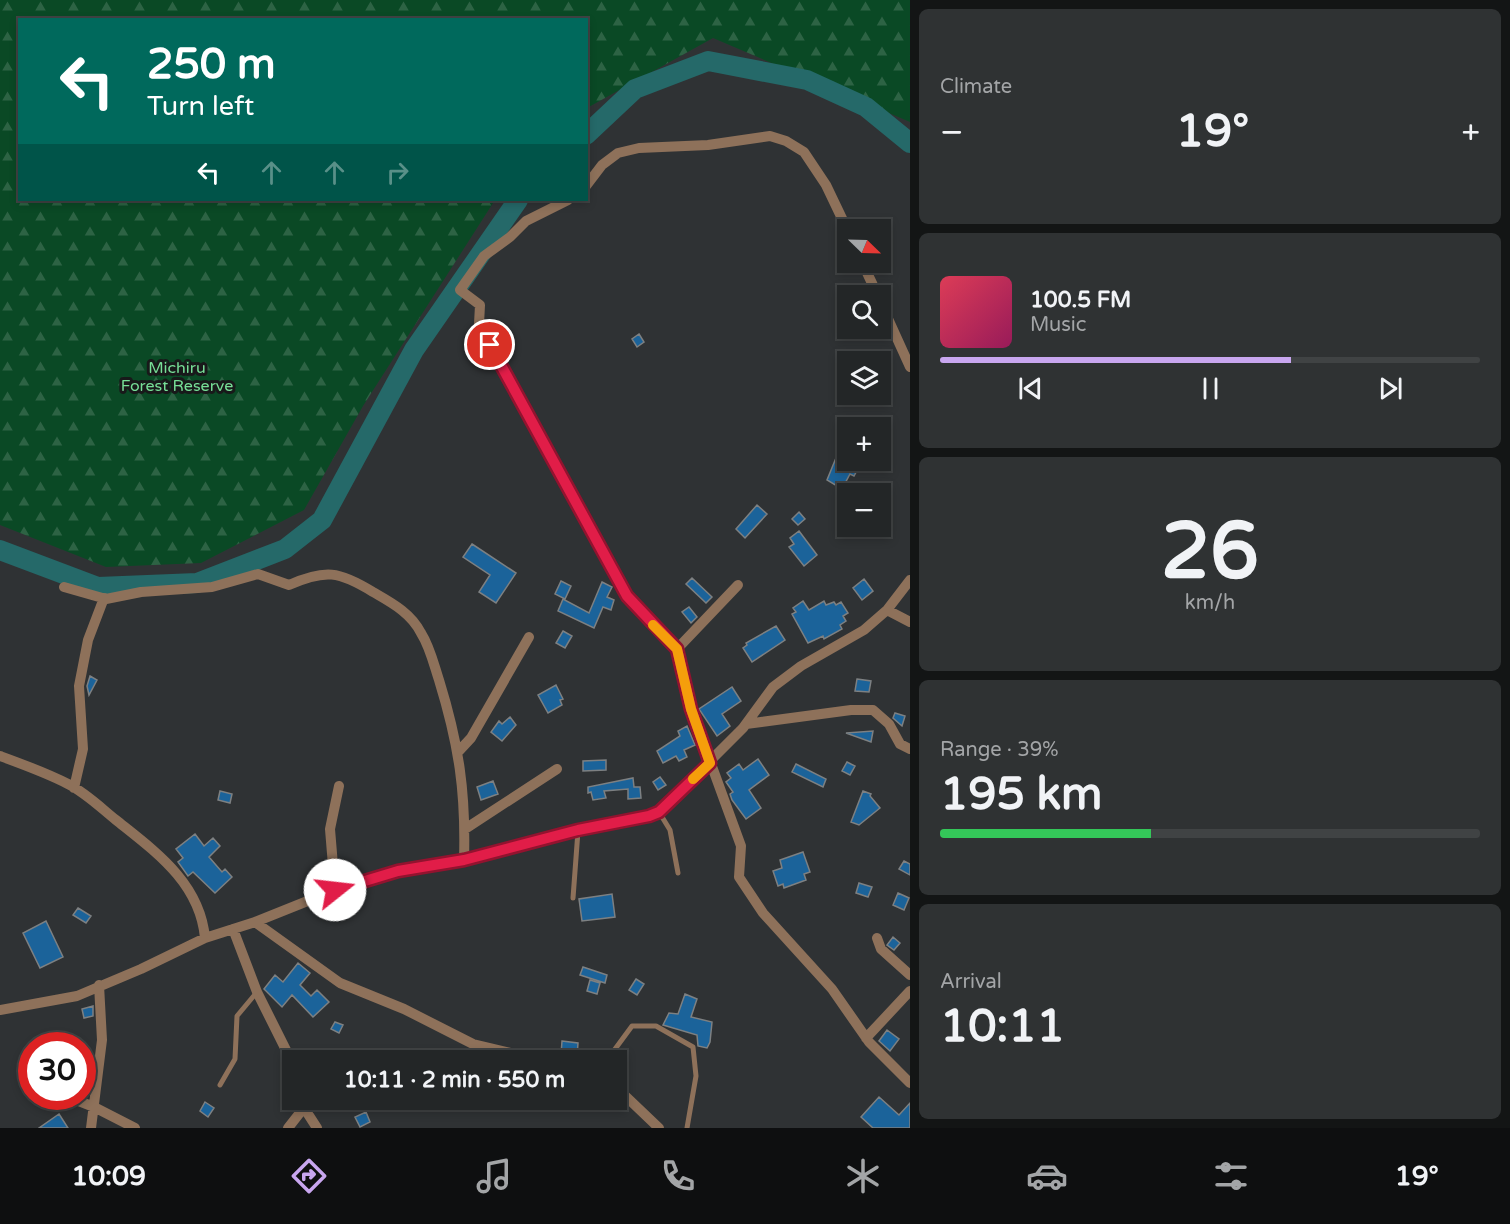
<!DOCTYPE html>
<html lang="en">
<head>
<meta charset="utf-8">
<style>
  body { margin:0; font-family:"Varela Round",sans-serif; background:#2f3233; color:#f1f3f6; height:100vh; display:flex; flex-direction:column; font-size:22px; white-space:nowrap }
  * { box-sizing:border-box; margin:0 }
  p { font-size:20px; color:#a3a5a7 }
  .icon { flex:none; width:33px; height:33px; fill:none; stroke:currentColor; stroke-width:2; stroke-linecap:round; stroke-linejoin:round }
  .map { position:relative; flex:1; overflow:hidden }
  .details { display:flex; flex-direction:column; gap:9px; padding:9px; background:#131515; width:600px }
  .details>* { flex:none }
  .guide { position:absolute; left:18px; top:18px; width:570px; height:183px; border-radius:0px; box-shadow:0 3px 9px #0003,0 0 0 2px #404344; background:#00695c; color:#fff; overflow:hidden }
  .needle { width:39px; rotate:113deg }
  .buttons { position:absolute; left:837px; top:219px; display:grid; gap:12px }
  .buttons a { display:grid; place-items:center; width:54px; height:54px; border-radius:0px; background:#232627; box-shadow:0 3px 9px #0003,0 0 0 2px #404344; font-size:30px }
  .speed { position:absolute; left:18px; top:1032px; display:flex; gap:12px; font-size:30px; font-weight:700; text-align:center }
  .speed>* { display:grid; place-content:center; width:78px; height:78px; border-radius:50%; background:#232627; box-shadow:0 3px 9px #0003,0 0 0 2px #404344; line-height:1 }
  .speed .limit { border:9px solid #d22; background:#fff; color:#111 }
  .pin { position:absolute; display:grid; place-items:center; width:51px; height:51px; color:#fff; margin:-26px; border:3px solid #fff; border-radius:50%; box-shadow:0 2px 6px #0007 }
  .me { position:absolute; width:66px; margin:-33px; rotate:74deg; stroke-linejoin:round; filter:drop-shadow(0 0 4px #0008) }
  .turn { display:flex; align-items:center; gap:21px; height:126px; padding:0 30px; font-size:27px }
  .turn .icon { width:78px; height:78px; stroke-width:2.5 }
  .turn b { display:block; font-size:42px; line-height:51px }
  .lanes { display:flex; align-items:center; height:57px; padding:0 30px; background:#0003; justify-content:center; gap:30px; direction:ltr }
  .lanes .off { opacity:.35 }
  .big { font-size:45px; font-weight:700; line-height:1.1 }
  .details .card { flex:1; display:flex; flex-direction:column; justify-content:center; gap:9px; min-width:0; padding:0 21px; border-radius:9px; background:#2f3233 }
  .details .dial { align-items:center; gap:0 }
  .dial b { font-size:78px; line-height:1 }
  .song { display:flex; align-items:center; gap:18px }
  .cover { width:72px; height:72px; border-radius:9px; background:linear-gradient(135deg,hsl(350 70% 55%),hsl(330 70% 35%)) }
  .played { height:6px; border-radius:3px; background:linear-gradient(90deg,#c8a6ef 65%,#404344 65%) }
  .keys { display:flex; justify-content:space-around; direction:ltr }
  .heat { display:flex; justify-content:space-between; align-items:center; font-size:33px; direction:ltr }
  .charge { height:9px; border-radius:4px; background:linear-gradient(90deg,#34c759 39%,#404344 0) }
  .trip { position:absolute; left:282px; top:1050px; width:345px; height:60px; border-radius:0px; background:#232627; box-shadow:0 3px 9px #0003,0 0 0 2px #404344; font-weight:700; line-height:60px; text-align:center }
  .tabs { display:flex; height:96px; justify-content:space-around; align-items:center; background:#0e0f10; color:#a3a5a7 }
  .tabs .icon { width:42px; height:42px }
  .tabs .selected { color:#c8a6ef }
  .tabs b { font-size:27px; color:#f1f3f6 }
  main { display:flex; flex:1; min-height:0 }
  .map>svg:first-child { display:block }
  .forest { fill:url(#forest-firs) }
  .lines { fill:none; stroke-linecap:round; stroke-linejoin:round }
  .river { stroke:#256969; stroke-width:20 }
  .building { fill:#1b639a; stroke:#7d8082; stroke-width:1.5 }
  .lane { stroke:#8e715a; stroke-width:5 }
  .street { stroke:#8e715a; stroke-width:10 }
  .route-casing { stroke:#92132f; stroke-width:15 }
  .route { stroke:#e11d48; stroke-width:10 }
  .slow { stroke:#f59e0b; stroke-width:10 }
  .labels { text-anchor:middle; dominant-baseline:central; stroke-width:6; stroke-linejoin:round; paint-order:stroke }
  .park-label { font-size:16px; fill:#77df97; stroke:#18191a }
</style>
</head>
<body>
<main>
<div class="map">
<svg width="910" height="1128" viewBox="0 0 910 1128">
  <defs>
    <pattern id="forest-firs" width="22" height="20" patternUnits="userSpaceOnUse" patternTransform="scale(1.5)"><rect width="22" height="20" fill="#0a4925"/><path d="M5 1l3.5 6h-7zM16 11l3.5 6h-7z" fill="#2d6344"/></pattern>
  </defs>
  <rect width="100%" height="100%" fill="#2f3234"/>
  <path class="forest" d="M0 0H910V122L713 38 587 108 586 20H20V200H495L363 406 304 510 201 563 106 567 0 525Z"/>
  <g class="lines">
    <path class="river" d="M586 135 635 89 708 61 807 80 866 107 910 143
      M0 550 98 587 197 583 285 549 322 520 414 350 518 200"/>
  </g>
  <path class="building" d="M639 334 644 342 637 347 632 339Z
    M838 453 860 465 854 476 850 474 842 489 827 480Z
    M757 505 767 514 745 538 736 529Z
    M799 512 805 519 798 525 792 519Z
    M799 531 817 555 804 566 789 547 794 544 790 538Z
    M472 544 516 573 496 603 479 592 490 575 463 557Z
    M692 578 712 597 706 603 686 584Z
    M864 579 873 591 862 600 853 588Z
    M561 581 571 586 565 599 555 594Z
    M602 582 612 587 607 597 614 600 611 610 603 607 594 628 558 611 563 599 589 613Z
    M803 601 809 610 824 601 826 605 834 602 836 605 841 602 848 613 843 616 846 621 840 625 842 629 824 639 823 636 808 643 792 614 796 612 793 608Z
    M689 607 697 617 691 623 682 612Z
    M776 626 785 640 752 662 743 648 747 645 746 643Z
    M563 631 572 636 565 648 556 643Z
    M90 676 97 680 89 695 87 686Z
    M857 679 871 681 869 692 855 691Z
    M556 685 563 699 560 700 562 705 548 713 538 695Z
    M732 687 741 701 722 714 730 726 717 736 699 709Z
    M895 713 905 716 902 726 893 718Z
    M510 717 516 725 502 741 491 732 499 721 502 724Z
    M687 726 695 745 684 750 687 757 679 761 676 756 663 763 657 751 680 736 678 731Z
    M873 731 871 742 846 733Z
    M758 759 769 775 749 790 761 808 746 819 732 800 730 794 733 792 726 782 731 778 727 773 739 764 743 770Z
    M606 760V770L583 771V761Z
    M847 762 855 766 850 775 842 771Z
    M796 764 826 779 823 787 792 772Z
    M660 777 666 785 658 790 653 782Z
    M633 778 634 787H640L641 798 628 799V789L604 791 606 798 593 800 591 792 588 793V787Z
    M493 781 498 794 481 800 477 787Z
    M220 791 232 794 230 803 218 800Z
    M863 791 871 794 870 796 880 808 859 825 851 822Z
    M195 834 204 846 213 838 220 846 209 857 222 872 225 869 232 877 215 893 193 872 188 876 178 862 183 858 176 849Z
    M803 852 810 872 804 874 806 880 784 888 783 884 778 886 773 871 782 868 780 860Z
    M904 861 910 864V875L899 869Z
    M859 883 872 887 868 897 856 893Z
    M898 893 909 898 904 910 893 905Z
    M612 894 615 917 582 921 579 899Z
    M78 908 91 916 86 923 73 915Z
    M46 921 63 957 40 968 23 933Z
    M893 937 900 943 894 950 887 945Z
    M298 963 310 973 300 985 311 996 317 990 329 1002 313 1017 292 995 282 1007 264 989 275 975 283 982Z
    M583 967 607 975 605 983 580 975Z
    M636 979 644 984 637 995 629 990Z
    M590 980 600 983 597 994 587 991Z
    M685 994 697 999 691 1017 712 1022 710 1042 707 1048 698 1046 697 1035 663 1025 669 1013 678 1014Z
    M93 1006V1016L84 1018 82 1009Z
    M335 1022 343 1025 339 1033 331 1029Z
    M887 1030 899 1039 890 1051 879 1041Z
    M562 1041 578 1043 577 1057 561 1055Z
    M879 1097 899 1115 910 1103V1128H873L861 1117Z
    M205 1102 214 1108 208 1117 200 1111Z
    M366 1112 370 1122 360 1127 355 1117Z
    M59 1114 68 1128H39Z"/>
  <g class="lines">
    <path class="lane" d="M659 812 670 830 678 873
      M573 898 578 831
      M607 1060 632 1026H656L693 1047 696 1076 687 1128
      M220 1085 235 1059 237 1016 257 992"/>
    <path class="street" d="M586 186 602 165 618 153 639 148 708 145 770 136 786 141 804 152 826 185 848 231
      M568 200 526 221 510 237 484 256 460 290 480 305 479 324 627 596 677 649
      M862 262 878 296
      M880 301 910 367
      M738 585 677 649 691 709 741 846 739 877 763 913 832 989 869 1042 910 1083
      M64 587 106 599 141 592 212 587 258 574 289 585C325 569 339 571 373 592 392 603 411 613 421 633 430 647 434 665 439 680 459 745 466 792 464 860
      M887 610 910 622
      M746 724 851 710H873L889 724 900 744 910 749
      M458 752 471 738 529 637
      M0 756C22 764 47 773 68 784 86 793 101 808 116 820 156 852 200 883 205 938
      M74 788 83 749 79 686 88 640 104 598
      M465 829 557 769
      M335 890 330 829 339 786
      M255 922 340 983 404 1009 473 1044 540 1060
      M233 929 257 992 292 1062
      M877 938 881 949 910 975
      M0 1010 77 996 141 969 205 938 255 922 335 890 398 871 464 860 659 812 743 728 773 687 801 666 864 630 887 610 910 580
      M866 1038 910 991
      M616 1087 659 1128
      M66 1096 94 1107 135 1128
      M306 1100 308 1114 317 1128
      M91 1128 102 1040 99 985
      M288 1128 306 1105"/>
  </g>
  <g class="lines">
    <g class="route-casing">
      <path id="route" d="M335 890 398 871 464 860 578 830 649 816 659 812 710 763 691 709 677 649 627 596 490 345"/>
    </g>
    <use href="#route" class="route"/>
    <path class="slow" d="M653 625 677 649 691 709 710 763 693 779"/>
  </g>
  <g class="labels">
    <g class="park-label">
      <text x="177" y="368">Michiru<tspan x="177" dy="18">Forest Reserve</tspan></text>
    </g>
  </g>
</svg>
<div class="buttons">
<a><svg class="needle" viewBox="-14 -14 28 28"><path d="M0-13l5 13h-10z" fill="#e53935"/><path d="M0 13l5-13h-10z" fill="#a3a5a7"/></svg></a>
<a><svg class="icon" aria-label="search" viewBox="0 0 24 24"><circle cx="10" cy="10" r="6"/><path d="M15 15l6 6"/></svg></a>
<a><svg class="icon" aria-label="layers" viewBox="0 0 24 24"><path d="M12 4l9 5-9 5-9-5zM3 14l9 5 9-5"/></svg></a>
<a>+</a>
<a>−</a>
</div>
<div class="speed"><div class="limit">30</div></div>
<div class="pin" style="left:490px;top:345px;background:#d93025"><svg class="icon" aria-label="arrive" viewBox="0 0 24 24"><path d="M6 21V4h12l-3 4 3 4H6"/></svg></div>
<svg class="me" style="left:335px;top:890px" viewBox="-20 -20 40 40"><circle r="19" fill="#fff"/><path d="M0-13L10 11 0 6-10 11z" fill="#e11d48"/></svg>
<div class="trip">10:11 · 2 min · 550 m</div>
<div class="guide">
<div class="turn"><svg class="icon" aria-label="left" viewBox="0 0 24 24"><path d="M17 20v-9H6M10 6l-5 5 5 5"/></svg><div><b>250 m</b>Turn left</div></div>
<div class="lanes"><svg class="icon" aria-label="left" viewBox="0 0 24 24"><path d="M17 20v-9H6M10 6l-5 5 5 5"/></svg><svg class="icon off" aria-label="ahead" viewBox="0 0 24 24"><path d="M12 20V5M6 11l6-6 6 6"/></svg><svg class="icon off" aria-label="ahead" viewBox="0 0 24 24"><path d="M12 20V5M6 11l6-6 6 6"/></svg><svg class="icon off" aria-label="right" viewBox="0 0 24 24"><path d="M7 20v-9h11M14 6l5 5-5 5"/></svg></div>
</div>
</div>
<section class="details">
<div class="card"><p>Climate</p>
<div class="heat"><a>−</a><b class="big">19°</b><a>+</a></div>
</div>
<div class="card">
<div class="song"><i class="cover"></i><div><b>100.5 FM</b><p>Music</p></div></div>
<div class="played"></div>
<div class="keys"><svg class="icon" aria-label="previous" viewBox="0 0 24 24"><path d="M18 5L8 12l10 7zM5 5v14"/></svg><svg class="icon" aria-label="pause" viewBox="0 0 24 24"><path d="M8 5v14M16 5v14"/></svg><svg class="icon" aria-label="next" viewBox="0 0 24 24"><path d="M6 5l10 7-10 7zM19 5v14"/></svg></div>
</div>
<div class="card dial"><b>26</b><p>km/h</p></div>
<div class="card"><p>Range · 39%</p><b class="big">195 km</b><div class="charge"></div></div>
<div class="card"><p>Arrival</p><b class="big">10:11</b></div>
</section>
</main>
<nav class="tabs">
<b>10:09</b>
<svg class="icon selected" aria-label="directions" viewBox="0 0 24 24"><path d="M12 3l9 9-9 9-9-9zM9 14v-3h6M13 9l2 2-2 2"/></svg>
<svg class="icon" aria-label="music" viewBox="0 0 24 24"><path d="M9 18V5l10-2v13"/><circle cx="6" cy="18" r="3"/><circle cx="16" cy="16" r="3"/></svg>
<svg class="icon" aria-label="phone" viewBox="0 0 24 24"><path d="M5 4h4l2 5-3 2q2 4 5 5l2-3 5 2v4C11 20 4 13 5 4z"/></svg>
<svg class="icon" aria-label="climate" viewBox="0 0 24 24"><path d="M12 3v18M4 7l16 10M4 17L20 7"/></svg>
<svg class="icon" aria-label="car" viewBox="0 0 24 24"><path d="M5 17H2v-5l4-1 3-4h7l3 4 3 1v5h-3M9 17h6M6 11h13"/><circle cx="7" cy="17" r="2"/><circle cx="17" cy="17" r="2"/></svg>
<svg class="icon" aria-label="filters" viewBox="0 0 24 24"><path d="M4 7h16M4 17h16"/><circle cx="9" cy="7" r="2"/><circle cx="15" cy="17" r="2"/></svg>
<b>19°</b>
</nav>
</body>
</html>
